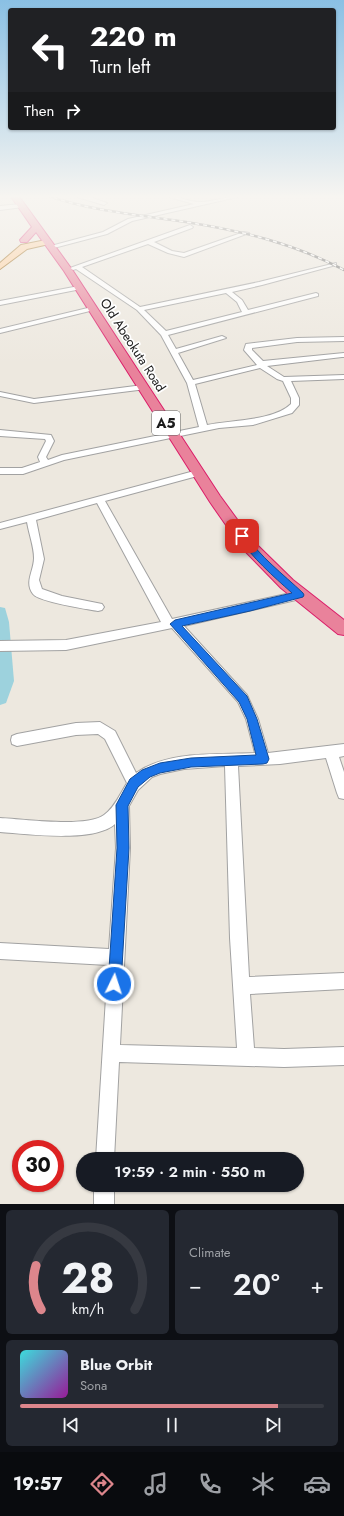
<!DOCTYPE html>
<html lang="en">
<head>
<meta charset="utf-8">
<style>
  body { margin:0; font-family:Jost,sans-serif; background:#242831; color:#f1f3f6; height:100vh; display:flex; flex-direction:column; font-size:15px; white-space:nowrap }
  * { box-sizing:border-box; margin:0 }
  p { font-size:13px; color:#9ea1a6 }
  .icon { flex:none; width:22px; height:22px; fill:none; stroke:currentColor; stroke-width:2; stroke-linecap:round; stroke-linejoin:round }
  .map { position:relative; height:1204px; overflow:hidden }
  .sheet { display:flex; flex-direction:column; gap:6px; padding:6px; background:#0d0f14; flex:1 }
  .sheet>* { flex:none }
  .banner { position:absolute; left:8px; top:8px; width:328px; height:122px; border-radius:4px; box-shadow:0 1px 3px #0004; background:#202124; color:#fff; overflow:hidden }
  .speed { position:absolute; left:12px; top:1140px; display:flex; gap:8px; font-size:20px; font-weight:700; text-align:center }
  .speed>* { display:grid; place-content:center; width:52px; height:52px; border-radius:50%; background:#171b24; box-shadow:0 1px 3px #0004; line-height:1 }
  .speed .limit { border:6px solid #d22; background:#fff; color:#111 }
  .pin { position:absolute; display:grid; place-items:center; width:34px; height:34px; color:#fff; margin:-17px; border-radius:8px; box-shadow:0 2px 6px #0006 }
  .me { position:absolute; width:44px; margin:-22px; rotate:4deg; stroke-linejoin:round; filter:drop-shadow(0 0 3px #0008) }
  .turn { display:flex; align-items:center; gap:14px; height:84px; padding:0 16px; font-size:18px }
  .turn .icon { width:52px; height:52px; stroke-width:2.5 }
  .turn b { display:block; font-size:28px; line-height:34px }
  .then { display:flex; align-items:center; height:38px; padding:0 16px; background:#0003; gap:8px; font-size:15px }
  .big { font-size:30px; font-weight:600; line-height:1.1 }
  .sheet .tile { flex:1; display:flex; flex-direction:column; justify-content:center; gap:6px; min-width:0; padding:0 14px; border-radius:6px; background:#242831 }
  .sheet .dial { align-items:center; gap:0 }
  .dial svg { height:104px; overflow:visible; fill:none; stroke:#363941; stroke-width:7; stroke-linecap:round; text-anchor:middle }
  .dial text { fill:#f1f3f6; stroke:none }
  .song { display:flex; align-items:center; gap:12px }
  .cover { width:48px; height:48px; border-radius:6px; background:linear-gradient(135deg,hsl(180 70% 55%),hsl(300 70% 35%)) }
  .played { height:4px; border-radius:2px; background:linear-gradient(90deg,#dd868c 85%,#363941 85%) }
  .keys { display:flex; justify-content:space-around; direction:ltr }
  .heat { display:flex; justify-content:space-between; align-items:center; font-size:22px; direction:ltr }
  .sheet .tiles { flex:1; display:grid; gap:6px; grid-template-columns:1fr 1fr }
  .tile:last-child { grid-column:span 2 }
  .trip { position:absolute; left:76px; top:1152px; width:228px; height:40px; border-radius:20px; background:#171b24; box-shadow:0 1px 3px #0004; font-weight:600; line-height:40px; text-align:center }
  .tabs { display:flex; height:64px; justify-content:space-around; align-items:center; background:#090b0e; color:#9ea1a6 }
  .tabs .icon { width:28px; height:28px }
  .tabs .on { color:#dd868c }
  .tabs b { font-size:18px; color:#f1f3f6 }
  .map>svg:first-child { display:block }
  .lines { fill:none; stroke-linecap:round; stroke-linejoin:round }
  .river { fill:#9dd2dd; fill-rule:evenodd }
  .minor-casing { stroke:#a2a2a2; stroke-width:2 }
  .major-casing { stroke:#915900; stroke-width:2 }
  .highway-casing { stroke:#db1d69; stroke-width:2 }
  .minor { fill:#fff; fill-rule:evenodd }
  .major { fill:#ffca92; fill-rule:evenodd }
  .highway { fill:#e9829b; fill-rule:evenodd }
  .rail-casing { stroke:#696969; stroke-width:2.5 }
  .rail { stroke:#fff; stroke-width:1.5; stroke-dasharray:4; stroke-linecap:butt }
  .route { fill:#1a73e8; stroke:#114b97 }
  .labels { text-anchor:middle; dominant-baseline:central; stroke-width:3.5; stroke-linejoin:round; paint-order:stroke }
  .far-street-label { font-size:13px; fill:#1b1b1b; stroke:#fff }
  .shield { fill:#fff; stroke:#5f5f5f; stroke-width:1 }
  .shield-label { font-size:14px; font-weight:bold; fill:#1b1b1b }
</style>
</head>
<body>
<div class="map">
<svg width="344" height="1204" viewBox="0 0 344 1204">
  <rect width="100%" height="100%" fill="#ede8df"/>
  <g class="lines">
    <path class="river" d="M0 607 5 608 9 622 14 681 6 703 0 705Z"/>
    <g class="minor-casing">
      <path id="minor" d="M70 195H91L89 197 107 203 104 205Z
        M162 195C176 195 190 203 202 202 217 201 231 195 246 195L132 221 107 234 50 249 47 247 103 232 128 219 194 204Z
        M21 204 23 205V207L0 210V206Z
        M190 225 193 227 192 228 154 242 172 251 184 253 244 232 249 233 184 257 168 253 148 244 82 267 140 307 259 282 336 263V265L262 285 232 292 242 300 248 310 316 293 318 294V296L168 335 176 349 222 336 226 338 178 353 193 380 257 365 244 350 246 344 297 338 344 337V341L297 342 252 348V350L263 361 344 353V357H342L267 366 284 377 344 375V379L291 381 299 398V405L292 413 253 425 219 428 64 460 23 474H0V468H22L40 462 38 457 46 441 45 439 0 436V430L51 435 54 441 46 457 48 460 62 455 199 427 187 383 161 335 137 310 76 269 73 270 70 268ZM226 293 237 302 242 312 166 331 144 310ZM260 368 277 379 283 381 291 398V404C274 421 230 420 207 425L195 384Z
        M79 286 82 288 81 289 0 305V301Z
        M92 307 94 308V310L0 333V329Z
        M143 385 147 387 146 389 34 403 0 396V392L34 399Z
        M198 470 201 471 203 473 201 475 105 501 172 619 300 591 304 592 305 595 304 598 300 599 184 626 247 695 258 719 268 753 344 744V756L339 757 344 772V799L339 798 337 793 326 758 280 764 238 766 249 977 344 973V989L250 994 254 1048 284 1049 344 1047V1065L284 1067 119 1062 114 1159H96L108 965 0 959V943L109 949 116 848 115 824C94 843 28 834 0 832V818C22 819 87 828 104 815 115 807 120 794 127 783L105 739 98 734 76 735 17 746 12 744 11 740 12 736 17 734 76 723 100 722 115 731 136 773C169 750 216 755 255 753L246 719 238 702 172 628 66 650 0 651V641L66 640 161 622 97 503 36 520 44 559 39 580 42 589 62 596 102 604 104 607 102 610 98 611C86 609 39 602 33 594 24 582 34 571 34 558 34 547 29 534 27 522L0 529V523ZM225 766 230 938 237 1048 120 1045 130 848 129 806 138 790 152 777 160 774 184 769Z
        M94 1185H114V1204H94Z"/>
    </g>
    <g class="major-casing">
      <path id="major" d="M46 240 50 242 49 244 27 249 0 269V263L21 245Z"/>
    </g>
    <g class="highway-casing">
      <path id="highway" d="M10 195H18L73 271 220 496 252 540 293 580 344 620V635L338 634 281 588 242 548 210 502 64 271 36 232 27 242H21L20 240 32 227Z"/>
    </g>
    <use href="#minor" class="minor"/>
    <use href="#major" class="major"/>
    <use href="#highway" class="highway"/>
    <g class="rail-casing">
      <path id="rail" d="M46 195C90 211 139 215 186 222 242 231 293 243 344 270"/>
    </g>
    <use href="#rail" class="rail"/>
  </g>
  <linearGradient id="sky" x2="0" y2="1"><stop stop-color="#8ac0e4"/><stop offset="0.54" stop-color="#f7f5f1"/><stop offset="1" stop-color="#f7f5f1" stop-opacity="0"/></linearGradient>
  <rect width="344" height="364" fill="url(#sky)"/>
  <path class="route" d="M242 533 245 534C260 557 283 574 303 593L304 595 303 597 250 611 182 626 247 696 257 719 269 759 267 763 263 764 191 767 160 773 150 777 138 787 128 806 129 848 121 984 119 989 114 991 110 989 108 984 117 848 116 805 130 779 142 770 160 763 191 758 256 755 247 719 239 702 170 624 175 620 292 593C273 576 252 558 238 536Z"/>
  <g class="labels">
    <g class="far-street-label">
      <text transform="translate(133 345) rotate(57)">Old Abeokuta Road</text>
    </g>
    <rect class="shield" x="152" y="411" width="28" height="24" rx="3"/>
    <g class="shield-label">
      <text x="166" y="423">A5</text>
    </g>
  </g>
</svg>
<div class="speed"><div class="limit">30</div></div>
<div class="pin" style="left:242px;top:536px;background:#d93025"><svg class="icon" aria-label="arrive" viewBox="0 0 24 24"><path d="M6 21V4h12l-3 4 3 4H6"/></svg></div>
<svg class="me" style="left:114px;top:984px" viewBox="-20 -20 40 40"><circle r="17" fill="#1a73e8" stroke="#fff" stroke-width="3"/><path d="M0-11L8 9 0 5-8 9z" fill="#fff"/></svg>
<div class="trip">19:59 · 2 min · 550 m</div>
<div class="banner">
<div class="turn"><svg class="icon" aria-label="left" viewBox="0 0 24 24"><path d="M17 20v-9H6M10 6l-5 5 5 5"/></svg><div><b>220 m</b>Turn left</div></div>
<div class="then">Then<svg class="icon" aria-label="right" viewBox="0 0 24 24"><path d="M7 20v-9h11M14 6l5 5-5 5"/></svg></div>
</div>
</div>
<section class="sheet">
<div class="tiles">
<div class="tile dial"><svg viewBox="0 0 100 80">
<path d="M14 69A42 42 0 1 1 86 69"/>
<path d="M14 69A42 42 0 0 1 10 35" stroke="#dd868c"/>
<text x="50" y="56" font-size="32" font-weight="700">28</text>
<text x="50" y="72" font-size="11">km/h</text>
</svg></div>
<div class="tile"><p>Climate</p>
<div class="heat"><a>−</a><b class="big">20°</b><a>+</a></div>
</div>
<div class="tile">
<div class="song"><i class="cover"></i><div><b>Blue Orbit</b><p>Sona</p></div></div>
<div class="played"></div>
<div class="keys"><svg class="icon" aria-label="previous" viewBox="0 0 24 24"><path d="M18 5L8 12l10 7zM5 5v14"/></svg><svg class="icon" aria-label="pause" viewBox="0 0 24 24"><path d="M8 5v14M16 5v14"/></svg><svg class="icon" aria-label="next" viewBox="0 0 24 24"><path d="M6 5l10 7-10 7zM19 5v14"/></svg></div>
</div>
</div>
</section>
<nav class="tabs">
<b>19:57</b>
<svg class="icon on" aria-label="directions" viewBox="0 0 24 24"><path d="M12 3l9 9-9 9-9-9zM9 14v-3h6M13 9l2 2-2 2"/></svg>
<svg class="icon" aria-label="music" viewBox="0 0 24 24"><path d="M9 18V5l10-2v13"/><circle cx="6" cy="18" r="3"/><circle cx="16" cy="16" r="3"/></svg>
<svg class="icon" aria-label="phone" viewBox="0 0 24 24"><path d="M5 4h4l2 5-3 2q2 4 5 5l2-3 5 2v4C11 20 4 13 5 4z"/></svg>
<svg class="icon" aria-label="climate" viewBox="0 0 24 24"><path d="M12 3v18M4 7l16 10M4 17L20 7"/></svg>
<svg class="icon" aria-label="car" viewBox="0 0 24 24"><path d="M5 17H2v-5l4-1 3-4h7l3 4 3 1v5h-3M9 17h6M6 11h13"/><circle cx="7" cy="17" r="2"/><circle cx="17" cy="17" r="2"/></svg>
</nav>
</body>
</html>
